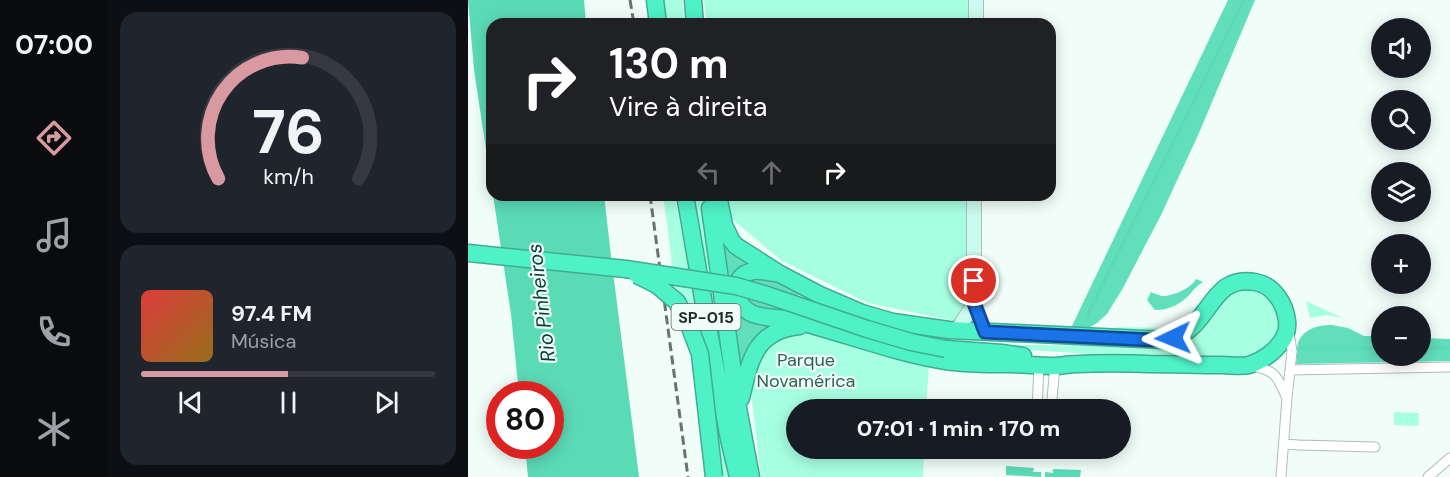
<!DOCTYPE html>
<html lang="pt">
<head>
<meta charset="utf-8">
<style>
  body { margin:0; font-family:"DM Sans",sans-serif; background:#20242c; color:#f1f3f6; height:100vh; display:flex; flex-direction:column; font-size:22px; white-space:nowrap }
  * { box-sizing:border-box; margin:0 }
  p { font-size:20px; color:#9ea1a6 }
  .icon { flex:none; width:33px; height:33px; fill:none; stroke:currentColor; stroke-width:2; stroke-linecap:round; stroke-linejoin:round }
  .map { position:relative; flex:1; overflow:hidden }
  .drawer { display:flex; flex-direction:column; gap:12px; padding:12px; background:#0d0f14; width:360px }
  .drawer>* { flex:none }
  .top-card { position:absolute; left:18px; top:18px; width:570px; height:183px; border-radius:18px; box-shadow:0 3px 15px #0003; background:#202124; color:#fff; overflow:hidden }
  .tools { position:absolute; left:903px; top:18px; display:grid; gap:12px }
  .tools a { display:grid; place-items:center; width:60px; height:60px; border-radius:50%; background:#171b24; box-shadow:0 3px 15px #0003; font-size:30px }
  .speed { position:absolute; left:18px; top:381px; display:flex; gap:12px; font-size:30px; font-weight:700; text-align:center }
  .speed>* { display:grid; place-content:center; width:78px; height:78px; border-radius:50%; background:#171b24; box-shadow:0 3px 15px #0003; line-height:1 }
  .speed .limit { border:9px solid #d22; background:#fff; color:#111 }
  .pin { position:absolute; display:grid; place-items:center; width:51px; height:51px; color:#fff; margin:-26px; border:3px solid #fff; border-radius:50%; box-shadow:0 2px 6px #0007 }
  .me { position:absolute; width:66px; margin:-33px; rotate:268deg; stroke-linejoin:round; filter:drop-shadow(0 0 4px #0008) }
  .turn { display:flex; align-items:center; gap:21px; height:126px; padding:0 24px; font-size:27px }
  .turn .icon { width:78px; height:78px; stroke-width:2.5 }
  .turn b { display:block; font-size:42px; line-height:51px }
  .lanes { display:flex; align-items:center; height:57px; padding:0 24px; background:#0003; justify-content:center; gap:30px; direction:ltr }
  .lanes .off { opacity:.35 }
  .drawer .tile { flex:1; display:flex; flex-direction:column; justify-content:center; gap:9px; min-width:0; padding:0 21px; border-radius:18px; background:#20242c }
  .drawer .dial { align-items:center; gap:0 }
  .dial svg { height:156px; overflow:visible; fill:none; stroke:#363941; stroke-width:7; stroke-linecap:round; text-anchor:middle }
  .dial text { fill:#f1f3f6; stroke:none }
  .song { display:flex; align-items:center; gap:18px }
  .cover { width:72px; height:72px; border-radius:9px; background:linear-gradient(135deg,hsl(0 70% 55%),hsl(40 70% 35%)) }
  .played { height:6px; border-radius:3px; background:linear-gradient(90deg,#d999a0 50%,#363941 50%) }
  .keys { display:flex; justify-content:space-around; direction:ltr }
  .trip { position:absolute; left:318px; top:399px; width:345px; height:60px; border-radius:30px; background:#171b24; box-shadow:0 3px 15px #0003; font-weight:800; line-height:60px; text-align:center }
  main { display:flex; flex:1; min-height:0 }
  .dock { display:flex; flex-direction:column; width:108px; justify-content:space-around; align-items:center; background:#090b0e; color:#9ea1a6 }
  .dock .icon { width:42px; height:42px }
  .dock .active { color:#d999a0 }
  .dock b { font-size:27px; color:#f1f3f6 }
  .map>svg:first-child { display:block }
  .green { fill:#a7ffe2 }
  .forest { fill:#61dfbb }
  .water { fill:#5bdab6 }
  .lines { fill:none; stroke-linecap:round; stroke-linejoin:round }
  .stream { stroke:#5bdab6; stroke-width:3 }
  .street-casing { stroke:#b0bdb9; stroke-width:11 }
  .secondary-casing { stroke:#b0bdb9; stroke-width:16 }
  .highway-casing { stroke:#41ac90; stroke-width:19 }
  .street { stroke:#fff; stroke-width:9 }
  .secondary { stroke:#cafbee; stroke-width:14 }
  .highway { stroke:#4ff2c7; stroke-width:16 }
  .rail { stroke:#6b7270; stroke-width:3; stroke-dasharray:9 4.5; stroke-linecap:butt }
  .highway-bridge-casing { stroke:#41ac90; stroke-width:19; stroke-linecap:butt }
  .highway-bridge { stroke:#4ff2c7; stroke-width:16 }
  .route-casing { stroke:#114b97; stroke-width:15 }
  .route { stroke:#1a73e8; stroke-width:10 }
  .labels { text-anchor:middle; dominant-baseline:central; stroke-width:4.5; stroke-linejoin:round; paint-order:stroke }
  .shield { fill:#f0fdf8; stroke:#636a68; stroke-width:1.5 }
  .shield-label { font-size:16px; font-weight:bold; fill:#262b2a }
  .park-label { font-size:18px; fill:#2f6353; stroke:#f0fdf8 }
  .water-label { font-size:20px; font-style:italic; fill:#074133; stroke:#f0fdf8 }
</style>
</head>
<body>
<main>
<nav class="dock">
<b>07:00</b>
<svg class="icon active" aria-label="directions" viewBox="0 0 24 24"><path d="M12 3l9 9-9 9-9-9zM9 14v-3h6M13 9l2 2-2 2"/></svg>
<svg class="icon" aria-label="music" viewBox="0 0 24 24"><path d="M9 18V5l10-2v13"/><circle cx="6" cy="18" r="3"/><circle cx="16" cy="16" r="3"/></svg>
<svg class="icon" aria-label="phone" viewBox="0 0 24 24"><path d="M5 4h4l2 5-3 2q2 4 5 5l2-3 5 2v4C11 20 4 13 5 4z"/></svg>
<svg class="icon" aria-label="climate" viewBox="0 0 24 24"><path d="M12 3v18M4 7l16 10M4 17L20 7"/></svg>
</nav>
<section class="drawer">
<div class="tile dial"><svg viewBox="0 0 100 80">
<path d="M14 69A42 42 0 1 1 86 69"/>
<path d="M14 69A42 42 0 0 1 57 7" stroke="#d999a0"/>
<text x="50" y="56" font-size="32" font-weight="700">76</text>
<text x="50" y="72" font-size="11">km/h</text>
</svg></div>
<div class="tile">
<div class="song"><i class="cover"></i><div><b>97.4 FM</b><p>Música</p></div></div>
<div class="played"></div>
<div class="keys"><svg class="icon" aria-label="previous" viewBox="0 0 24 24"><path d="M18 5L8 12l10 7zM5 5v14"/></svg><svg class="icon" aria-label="pause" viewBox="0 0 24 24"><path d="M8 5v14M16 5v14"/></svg><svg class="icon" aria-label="next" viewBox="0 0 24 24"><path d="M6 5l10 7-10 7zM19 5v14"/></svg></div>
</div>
</section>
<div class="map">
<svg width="982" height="477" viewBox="0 0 982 477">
  <rect width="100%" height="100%" fill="#f0fdf8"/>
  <path class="green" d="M193 0H214L217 24H196Z
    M236 0H501V24H239Z
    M195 195H206L232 323 261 477H251L233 334C227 314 218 299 204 283L203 254Z
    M222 195H234L267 427Z
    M255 195H501L502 300 486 321 400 303 314 261 257 213Z
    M777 289 791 293 801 299 807 307 810 320 809 334 802 346 790 355 779 358 655 356 481 345 417 331 330 301V292C376 319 427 335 481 342 509 346 539 345 568 345 612 345 656 346 701 346 741 340 736 303 763 292 768 290 773 290 777 289Z
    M838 302H840L875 318 859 315 842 318Z
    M729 304 731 305V306L717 323 702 330 644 332 642 331 650 327 696 328 706 326 715 321 721 316Z
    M327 330 351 332 399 350 461 366 458 409 328 410V448L456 449 455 477H293L282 384 298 345Z
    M926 412 951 413 950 426 926 425Z"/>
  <path class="forest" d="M760 0H787L731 133 693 215 655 288 639 314 629 323 619 329 602 330Z
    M251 233 282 262 264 293 310 324 272 369Z
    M298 276 330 291 331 314 283 310 273 290 278 281Z
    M728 279 735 282C730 285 727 288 723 293 713 304 702 310 687 310L679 300 683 292C685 293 691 295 693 296 703 297 724 288 728 279Z
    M864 325 880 328 896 336H913L914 356H952L953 338 982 339V361L828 364C829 358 828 350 830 343 835 329 850 325 864 325Z"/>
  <path class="water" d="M0 0H116L118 24H24V189L6 70Z
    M25 195H136L143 256 171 477H60L57 446H82V394H51L43 314Z
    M538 466 566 468 565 472H573V477L538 475Z
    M585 469 613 470 612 477H577V472L585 473Z"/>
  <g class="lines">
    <path class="stream" d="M619 316 776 0
      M832 348H914
      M952 348H982"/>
    <g class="street-casing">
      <path id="street" d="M784 366C807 370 809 376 818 396
        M822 370 982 367
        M569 410 571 365
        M583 410 587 366
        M816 444 831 445 907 447
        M813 477 819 398 824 351 821 333
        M960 477 982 458"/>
    </g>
    <g class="secondary-casing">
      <path id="secondary" d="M508 24V0
        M506 195V304L517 332
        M489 330 506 304"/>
    </g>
    <g class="highway-casing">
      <path id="highway" d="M187 0 190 24
        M225 0 227 24
        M217 195 238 316 261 439 270 477
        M250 195 256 225 263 240 268 246 312 274 352 295 394 313 425 322 481 330 697 340C705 338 712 337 718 332 744 314 747 275 787 282 805 285 817 303 819 321 822 342 799 359 781 365 773 367 762 365 754 365 730 365 705 364 681 364 657 363 633 363 609 364 601 364 594 366 586 366 571 366 556 364 541 364 520 364 498 364 478 361 433 354 390 338 347 326 338 323 329 321 320 319 309 318 296 318 285 314 264 305 261 276 285 271 294 270 304 273 312 274
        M242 208 270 408 283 477
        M0 253 158 269
        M478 349 534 353 555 356
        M273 398C282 360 287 330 332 326"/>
    </g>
    <use href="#street" class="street"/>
    <use href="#secondary" class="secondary"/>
    <use href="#highway" class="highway"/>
    <path class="rail" d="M162 0 166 24
      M182 195 220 477"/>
    <g class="highway-bridge-casing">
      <path id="highway-bridge" d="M158 269 268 286 299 295 399 329 443 342 478 349
        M169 275 189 285 209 302 221 325 232 354 246 477"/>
    </g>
    <use href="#highway-bridge" class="highway-bridge"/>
  </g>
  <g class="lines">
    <g class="route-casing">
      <path id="route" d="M506 281V303L517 332 684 340 705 338"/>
    </g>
    <use href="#route" class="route"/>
  </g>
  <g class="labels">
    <rect class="shield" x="203.5" y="304" width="69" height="26" rx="4.5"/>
    <g class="shield-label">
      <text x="238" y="317">SP-015</text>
    </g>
    <g class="park-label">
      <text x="338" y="360">Parque<tspan x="338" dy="21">Novamérica</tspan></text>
    </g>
    <g class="water-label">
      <text transform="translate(73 303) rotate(-97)">Rio Pinheiros</text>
    </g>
  </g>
</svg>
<div class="tools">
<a><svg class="icon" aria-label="sound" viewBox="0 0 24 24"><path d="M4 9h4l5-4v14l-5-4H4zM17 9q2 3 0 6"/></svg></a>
<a><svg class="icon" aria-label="search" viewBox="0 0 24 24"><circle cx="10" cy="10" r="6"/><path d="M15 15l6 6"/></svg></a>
<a><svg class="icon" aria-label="layers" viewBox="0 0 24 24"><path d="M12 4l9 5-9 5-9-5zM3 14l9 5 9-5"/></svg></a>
<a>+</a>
<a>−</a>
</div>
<div class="speed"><div class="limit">80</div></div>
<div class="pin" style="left:506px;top:281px;background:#d93025"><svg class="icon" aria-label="arrive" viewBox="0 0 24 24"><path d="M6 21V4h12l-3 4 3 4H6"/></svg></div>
<svg class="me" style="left:705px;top:338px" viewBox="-20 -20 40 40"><path d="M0-17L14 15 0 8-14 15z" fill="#1a73e8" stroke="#fff" stroke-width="4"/></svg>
<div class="trip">07:01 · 1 min · 170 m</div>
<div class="top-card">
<div class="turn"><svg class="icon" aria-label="right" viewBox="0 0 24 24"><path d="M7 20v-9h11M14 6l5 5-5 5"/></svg><div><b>130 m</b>Vire à direita</div></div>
<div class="lanes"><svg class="icon off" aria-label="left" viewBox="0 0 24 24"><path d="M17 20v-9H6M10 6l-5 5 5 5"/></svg><svg class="icon off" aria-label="ahead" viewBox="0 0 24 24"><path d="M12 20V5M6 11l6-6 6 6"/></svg><svg class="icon" aria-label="right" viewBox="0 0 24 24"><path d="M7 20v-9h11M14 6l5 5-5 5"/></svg></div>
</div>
</div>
</main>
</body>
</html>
